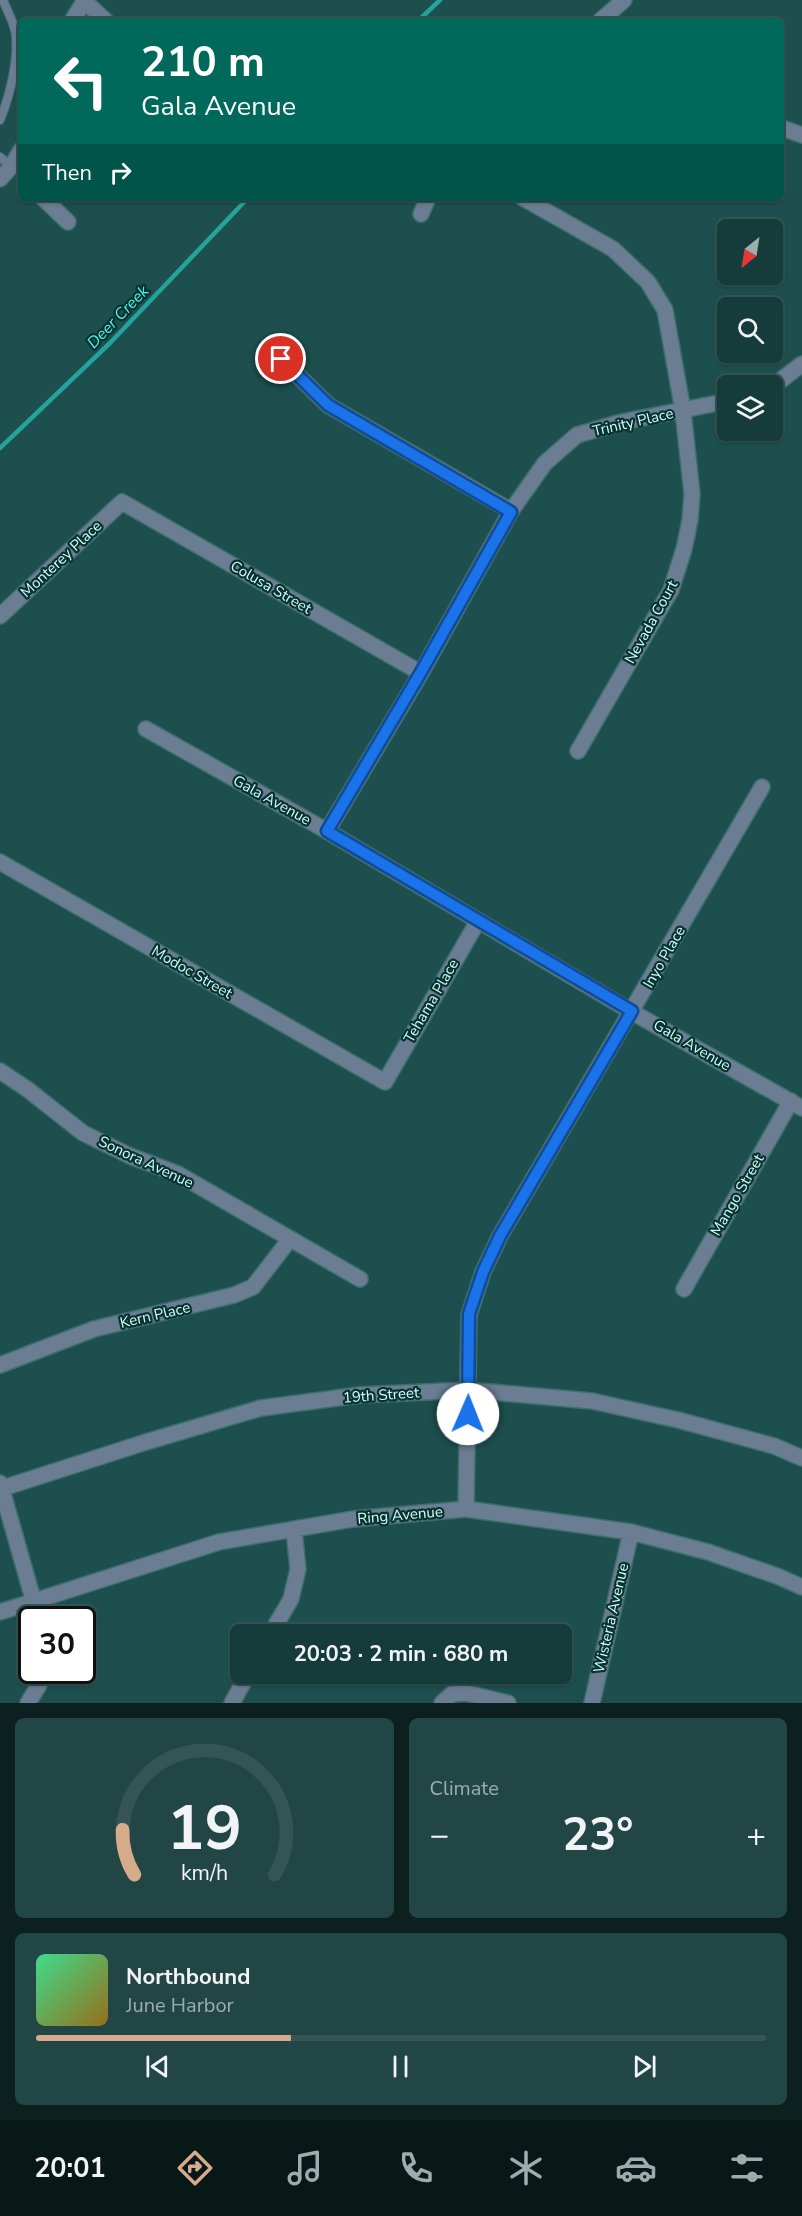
<!DOCTYPE html>
<html lang="en">
<head>
<meta charset="utf-8">
<style>
  body { margin:0; font-family:"Nunito Sans",sans-serif; background:#224645; color:#f1f3f6; height:100vh; display:flex; flex-direction:column; font-size:22px; white-space:nowrap }
  * { box-sizing:border-box; margin:0 }
  p { font-size:20px; color:#9dadaf }
  .icon { flex:none; width:33px; height:33px; fill:none; stroke:currentColor; stroke-width:2; stroke-linecap:round; stroke-linejoin:round }
  .map { position:relative; height:1703px; overflow:hidden }
  .panel { display:flex; flex-direction:column; gap:15px; padding:15px; background:#0c2020; flex:1 }
  .panel>* { flex:none }
  .top-card { position:absolute; left:18px; top:18px; width:766px; height:183px; border-radius:9px; box-shadow:0 2px 4px #0004,0 0 0 2px #345554; background:#00695c; color:#fff; overflow:hidden }
  .needle { width:39px; rotate:210deg }
  .buttons { position:absolute; left:717px; top:219px; display:grid; gap:12px }
  .buttons a { display:grid; place-items:center; width:66px; height:66px; border-radius:9px; background:#153b3a; box-shadow:0 2px 4px #0004,0 0 0 2px #345554; font-size:30px }
  .speed { position:absolute; left:18px; top:1606px; display:flex; gap:12px; font-size:30px; font-weight:700; text-align:center }
  .speed>* { display:grid; place-content:center; width:78px; height:78px; border-radius:50%; background:#153b3a; box-shadow:0 2px 4px #0004,0 0 0 2px #345554; line-height:1 }
  .speed .limit { border:3px solid #111; border-radius:9px; background:#fff; color:#111 }
  .pin { position:absolute; display:grid; place-items:center; width:51px; height:51px; color:#fff; margin:-26px; border:3px solid #fff; border-radius:50%; box-shadow:0 2px 6px #0007 }
  .me { position:absolute; width:66px; margin:-33px; rotate:1deg; stroke-linejoin:round; filter:drop-shadow(0 0 4px #0008) }
  .turn { display:flex; align-items:center; gap:21px; height:126px; padding:0 24px; font-size:27px }
  .turn .icon { width:78px; height:78px; stroke-width:2.5 }
  .turn b { display:block; font-size:42px; line-height:51px }
  .then { display:flex; align-items:center; height:57px; padding:0 24px; background:#0003; gap:12px; font-size:22px }
  .big { font-size:45px; font-weight:700; line-height:1.1 }
  .panel .tile { flex:1; display:flex; flex-direction:column; justify-content:center; gap:9px; min-width:0; padding:0 21px; border-radius:9px; background:#224645 }
  .panel .dial { align-items:center; gap:0 }
  .dial svg { height:156px; overflow:visible; fill:none; stroke:#345554; stroke-width:7; stroke-linecap:round; text-anchor:middle }
  .dial text { fill:#f1f3f6; stroke:none }
  .song { display:flex; align-items:center; gap:18px }
  .cover { width:72px; height:72px; border-radius:9px; background:linear-gradient(135deg,hsl(150 70% 55%),hsl(40 70% 35%)) }
  .played { height:6px; border-radius:3px; background:linear-gradient(90deg,#d6ab8b 35%,#345554 35%) }
  .keys { display:flex; justify-content:space-around; direction:ltr }
  .heat { display:flex; justify-content:space-between; align-items:center; font-size:33px; direction:ltr }
  .panel .tiles { flex:1; display:grid; gap:15px; grid-template-columns:1fr 1fr }
  .tile:last-child { grid-column:span 2 }
  .trip { position:absolute; left:230px; top:1624px; width:342px; height:60px; border-radius:9px; background:#153b3a; box-shadow:0 2px 4px #0004,0 0 0 2px #345554; font-weight:700; line-height:60px; text-align:center }
  .tabs { display:flex; height:96px; justify-content:space-around; align-items:center; background:#081817; color:#9dadaf }
  .tabs .icon { width:42px; height:42px }
  .tabs .selected { color:#d6ab8b }
  .tabs b { font-size:27px; color:#f1f3f6 }
  .map>svg:first-child { display:block }
  .lines { fill:none; stroke-linecap:round; stroke-linejoin:round }
  .stream { stroke:#26a29d; stroke-width:4.5 }
  .service-casing { stroke:#3d6e6c; stroke-width:10 }
  .minor-casing { stroke:#3d6e6c; stroke-width:18 }
  .tertiary-casing { stroke:#3d6e6c; stroke-width:18 }
  .service { stroke:#6a7d93; stroke-width:8 }
  .minor { stroke:#6a7d93; stroke-width:15 }
  .tertiary { stroke:#6a7d93; stroke-width:15 }
  .route-casing { stroke:#114b97; stroke-width:15 }
  .route { stroke:#1a73e8; stroke-width:10 }
  .labels { text-anchor:middle; dominant-baseline:central; stroke-width:4.5; stroke-linejoin:round; paint-order:stroke }
  .street-label { font-size:15px; fill:#d1fdfa; stroke:#083331 }
  .water-label { font-size:16px; font-style:italic; fill:#4ff3ec; stroke:#083331 }
</style>
</head>
<body>
<div class="map">
<svg width="802" height="1703" viewBox="0 0 802 1703">
  <rect width="100%" height="100%" fill="#1c4f4d"/>
  <g class="lines">
    <path class="stream" d="M418 21 440 0
      M0 448 110 343 248 198"/>
    <g class="service-casing">
      <path id="service" d="M0 120C10 95 18 63 16 36 15 24 7 11 3 0
        M0 157 11 167"/>
    </g>
    <g class="minor-casing">
      <path id="minor" d="M83 0 106 21
        M72 21 85 0
        M600 21 624 0
        M782 128 802 135
        M0 179 11 167 21 150
        M43 198 68 222
        M523 198 613 249 648 282 665 310 683 411 692 494 690 520 684 549 671 590 578 751
        M421 214 428 198
        M281 359 328 405 511 511
        M772 387 802 364
        M0 616 122 502 421 673
        M146 729 327 831 632 1012 802 1108
        M327 831 421 673 511 511 545 463 577 435 622 422 728 401
        M0 862 385 1082 478 921
        M0 1071 27 1089 83 1133 130 1156 178 1174 360 1279
        M684 1289 791 1101
        M0 1365 94 1329 234 1295 253 1287 290 1239
        M0 1483 39 1620
        M466 1509 469 1315 483 1272 500 1236 762 787
        M0 1612 219 1542 353 1519 466 1509 631 1532 708 1552 777 1576 802 1587
        M270 1635 291 1599 298 1569 294 1530
        M28 1703 39 1685 41 1671
        M232 1703 248 1674
        M442 1703 452 1694 466 1693 508 1703
        M592 1703 631 1532"/>
    </g>
    <g class="tertiary-casing">
      <path id="tertiary" d="M0 1489 146 1442 261 1408 360 1395 468 1390 592 1401 678 1420 774 1446 802 1458"/>
    </g>
    <use href="#service" class="service"/>
    <use href="#minor" class="minor"/>
    <use href="#tertiary" class="tertiary"/>
  </g>
  <g class="lines">
    <g class="route-casing">
      <path id="route" d="M281 359 328 405 511 512 421 672 327 831 632 1011 500 1236 483 1272 469 1314 468 1414"/>
    </g>
    <use href="#route" class="route"/>
  </g>
  <g class="labels">
    <g class="street-label">
      <text transform="translate(633 422) rotate(-13)">Trinity Place</text>
      <text transform="translate(61 559) rotate(-43)">Monterey Place</text>
      <text transform="translate(271 587) rotate(30)">Colusa Street</text>
      <text transform="translate(651 622) rotate(-61)">Nevada Court</text>
      <text transform="translate(272 800) rotate(29)">Gala Avenue</text>
      <text transform="translate(664 957) rotate(-60)">Inyo Place</text>
      <text transform="translate(192 972) rotate(30)">Modoc Street</text>
      <text transform="translate(431 1001) rotate(-60)">Tehama Place</text>
      <text transform="translate(692 1045) rotate(30)">Gala Avenue</text>
      <text transform="translate(146 1162) rotate(25)">Sonora Avenue</text>
      <text transform="translate(737 1195) rotate(-60)">Mango Street</text>
      <text transform="translate(155 1315) rotate(-13)">Kern Place</text>
      <text transform="translate(381 1395) rotate(-4)">19th Street</text>
      <text transform="translate(400 1515) rotate(-5)">Ring Avenue</text>
      <text transform="translate(611 1618) rotate(-77)">Wisteria Avenue</text>
    </g>
    <g class="water-label">
      <text transform="translate(118 317) rotate(-46)">Deer Creek</text>
    </g>
  </g>
</svg>
<div class="buttons">
<a><svg class="needle" viewBox="-14 -14 28 28"><path d="M0-13l5 13h-10z" fill="#e53935"/><path d="M0 13l5-13h-10z" fill="#9dadaf"/></svg></a>
<a><svg class="icon" aria-label="search" viewBox="0 0 24 24"><circle cx="10" cy="10" r="6"/><path d="M15 15l6 6"/></svg></a>
<a><svg class="icon" aria-label="layers" viewBox="0 0 24 24"><path d="M12 4l9 5-9 5-9-5zM3 14l9 5 9-5"/></svg></a>
</div>
<div class="speed"><div class="limit">30</div></div>
<div class="pin" style="left:281px;top:359px;background:#d93025"><svg class="icon" aria-label="arrive" viewBox="0 0 24 24"><path d="M6 21V4h12l-3 4 3 4H6"/></svg></div>
<svg class="me" style="left:468px;top:1414px" viewBox="-20 -20 40 40"><circle r="19" fill="#fff"/><path d="M0-13L10 11 0 6-10 11z" fill="#1a73e8"/></svg>
<div class="trip">20:03 · 2 min · 680 m</div>
<div class="top-card">
<div class="turn"><svg class="icon" aria-label="left" viewBox="0 0 24 24"><path d="M17 20v-9H6M10 6l-5 5 5 5"/></svg><div><b>210 m</b>Gala Avenue</div></div>
<div class="then">Then<svg class="icon" aria-label="right" viewBox="0 0 24 24"><path d="M7 20v-9h11M14 6l5 5-5 5"/></svg></div>
</div>
</div>
<section class="panel">
<div class="tiles">
<div class="tile dial"><svg viewBox="0 0 100 80">
<path d="M14 69A42 42 0 1 1 86 69"/>
<path d="M14 69A42 42 0 0 1 8 46" stroke="#d6ab8b"/>
<text x="50" y="56" font-size="32" font-weight="700">19</text>
<text x="50" y="72" font-size="11">km/h</text>
</svg></div>
<div class="tile"><p>Climate</p>
<div class="heat"><a>−</a><b class="big">23°</b><a>+</a></div>
</div>
<div class="tile">
<div class="song"><i class="cover"></i><div><b>Northbound</b><p>June Harbor</p></div></div>
<div class="played"></div>
<div class="keys"><svg class="icon" aria-label="previous" viewBox="0 0 24 24"><path d="M18 5L8 12l10 7zM5 5v14"/></svg><svg class="icon" aria-label="pause" viewBox="0 0 24 24"><path d="M8 5v14M16 5v14"/></svg><svg class="icon" aria-label="next" viewBox="0 0 24 24"><path d="M6 5l10 7-10 7zM19 5v14"/></svg></div>
</div>
</div>
</section>
<nav class="tabs">
<b>20:01</b>
<svg class="icon selected" aria-label="directions" viewBox="0 0 24 24"><path d="M12 3l9 9-9 9-9-9zM9 14v-3h6M13 9l2 2-2 2"/></svg>
<svg class="icon" aria-label="music" viewBox="0 0 24 24"><path d="M9 18V5l10-2v13"/><circle cx="6" cy="18" r="3"/><circle cx="16" cy="16" r="3"/></svg>
<svg class="icon" aria-label="phone" viewBox="0 0 24 24"><path d="M5 4h4l2 5-3 2q2 4 5 5l2-3 5 2v4C11 20 4 13 5 4z"/></svg>
<svg class="icon" aria-label="climate" viewBox="0 0 24 24"><path d="M12 3v18M4 7l16 10M4 17L20 7"/></svg>
<svg class="icon" aria-label="car" viewBox="0 0 24 24"><path d="M5 17H2v-5l4-1 3-4h7l3 4 3 1v5h-3M9 17h6M6 11h13"/><circle cx="7" cy="17" r="2"/><circle cx="17" cy="17" r="2"/></svg>
<svg class="icon" aria-label="filters" viewBox="0 0 24 24"><path d="M4 7h16M4 17h16"/><circle cx="9" cy="7" r="2"/><circle cx="15" cy="17" r="2"/></svg>
</nav>
</body>
</html>
